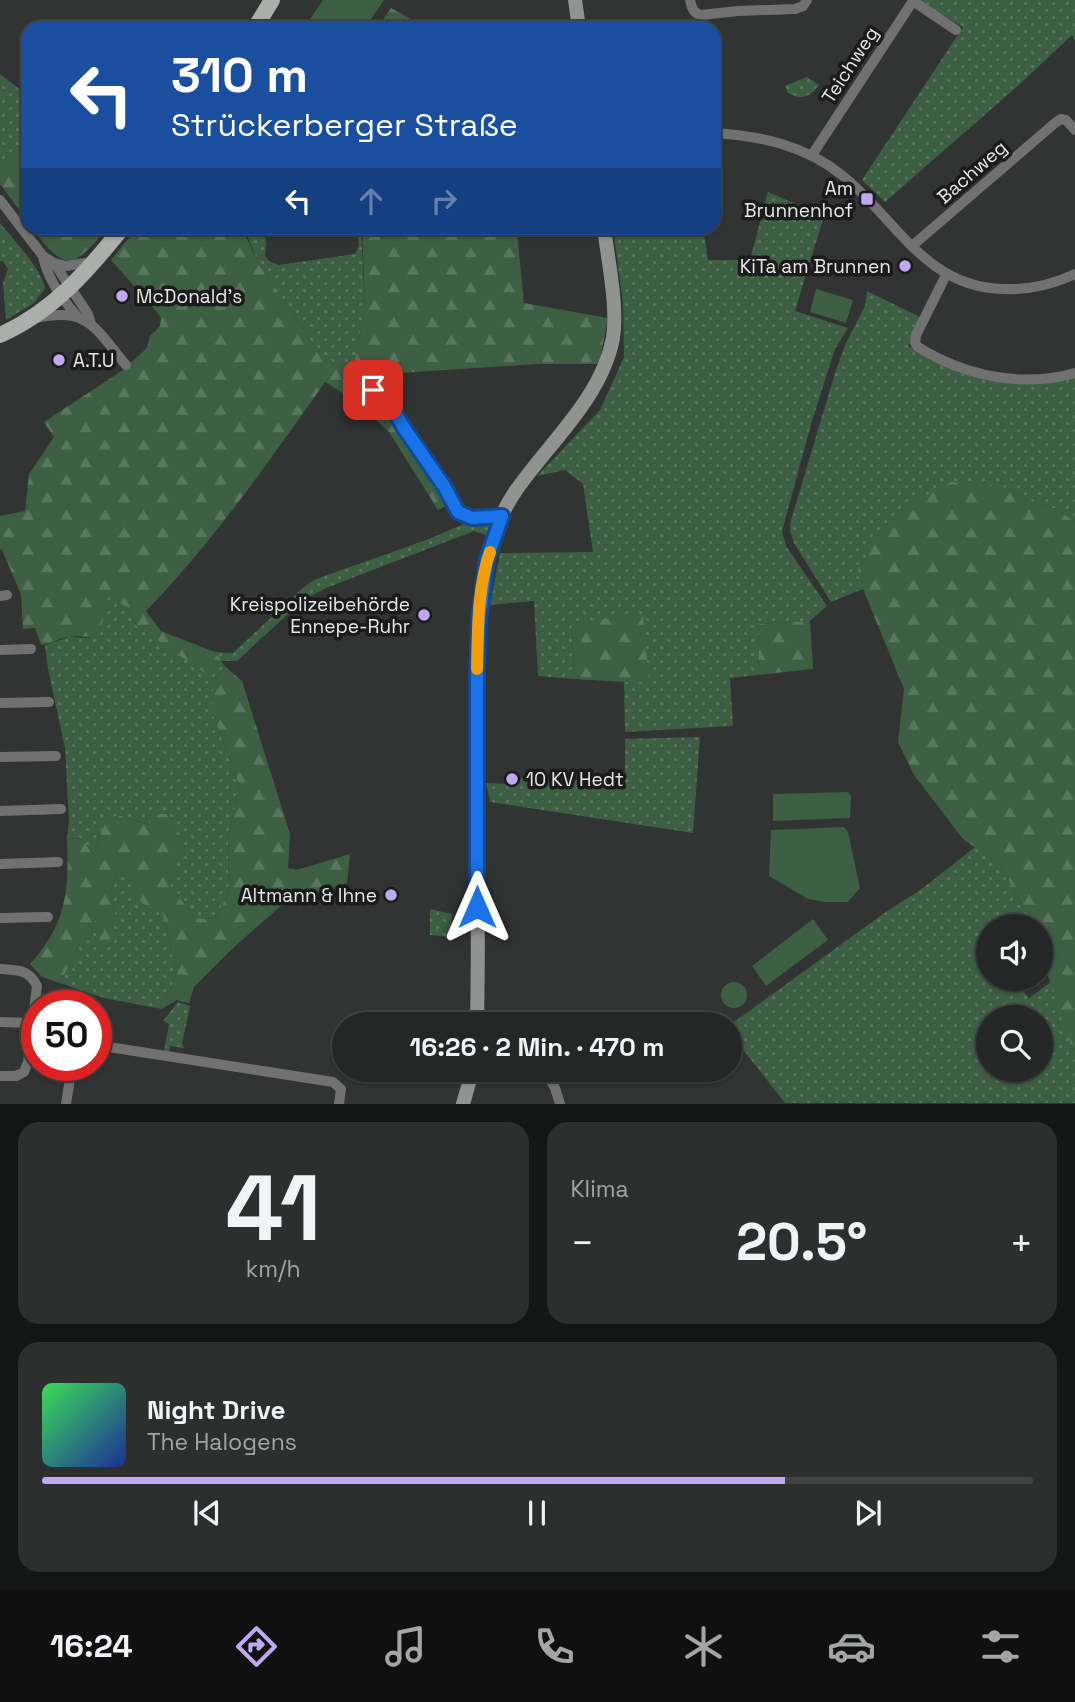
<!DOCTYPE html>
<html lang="de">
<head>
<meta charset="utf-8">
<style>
  body { margin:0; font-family:"Space Grotesk",sans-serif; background:#2d2f2e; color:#f1f3f6; height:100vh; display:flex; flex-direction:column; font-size:26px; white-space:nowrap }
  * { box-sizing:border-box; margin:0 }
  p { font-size:23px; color:#a3a5a7 }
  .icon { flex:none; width:38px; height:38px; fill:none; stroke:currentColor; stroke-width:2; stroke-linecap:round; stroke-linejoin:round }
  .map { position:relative; height:1104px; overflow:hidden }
  .panel { display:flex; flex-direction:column; gap:18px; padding:18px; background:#141515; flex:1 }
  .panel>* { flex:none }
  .hud { position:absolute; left:21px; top:21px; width:700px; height:214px; border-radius:21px; box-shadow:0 2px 5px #0004,0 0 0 2px #424443; background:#1a4fa0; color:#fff; overflow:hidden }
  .tools { position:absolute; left:976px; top:914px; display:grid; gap:14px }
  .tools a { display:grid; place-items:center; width:77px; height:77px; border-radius:50%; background:#252726; box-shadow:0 2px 5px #0004,0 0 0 2px #424443; font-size:35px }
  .speed { position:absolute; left:21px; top:990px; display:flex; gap:14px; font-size:35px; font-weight:700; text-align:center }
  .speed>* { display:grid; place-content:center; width:91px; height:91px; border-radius:50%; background:#252726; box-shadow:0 2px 5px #0004,0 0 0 2px #424443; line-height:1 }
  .speed .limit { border:10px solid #d22; background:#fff; color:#111 }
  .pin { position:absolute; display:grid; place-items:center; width:60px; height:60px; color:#fff; margin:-30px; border-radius:14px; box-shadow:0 4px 10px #0006 }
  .me { position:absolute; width:77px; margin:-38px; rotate:0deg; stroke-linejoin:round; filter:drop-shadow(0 0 5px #0008) }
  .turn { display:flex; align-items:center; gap:24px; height:147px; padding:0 35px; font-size:32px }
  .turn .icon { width:91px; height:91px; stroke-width:2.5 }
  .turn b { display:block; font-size:49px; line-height:60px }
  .lanes { display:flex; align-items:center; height:66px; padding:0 35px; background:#0003; justify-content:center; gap:35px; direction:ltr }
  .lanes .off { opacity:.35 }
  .big { font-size:52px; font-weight:700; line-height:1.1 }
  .panel .widget { flex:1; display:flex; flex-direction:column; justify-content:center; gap:10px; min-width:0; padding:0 24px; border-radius:21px; background:#2d2f2e }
  .panel .dial { align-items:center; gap:0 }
  .dial b { font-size:91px; line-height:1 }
  .song { display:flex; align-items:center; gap:21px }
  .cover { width:84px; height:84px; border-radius:10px; background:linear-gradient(135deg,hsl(130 70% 55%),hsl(230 70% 35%)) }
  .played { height:7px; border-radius:4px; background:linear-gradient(90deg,#c1a8f3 75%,#424443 75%) }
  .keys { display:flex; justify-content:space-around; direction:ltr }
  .heat { display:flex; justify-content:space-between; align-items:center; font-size:38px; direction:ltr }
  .panel .tiles { flex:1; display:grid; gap:18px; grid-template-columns:1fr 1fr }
  .widget:last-child { grid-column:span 2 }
  .trip { position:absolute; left:332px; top:1012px; width:410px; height:70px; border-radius:35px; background:#252726; box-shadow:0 2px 5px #0004,0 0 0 2px #424443; font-weight:700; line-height:70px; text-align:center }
  .tab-bar { display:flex; height:112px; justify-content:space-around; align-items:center; background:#0f100f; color:#a3a5a7 }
  .tab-bar .icon { width:49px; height:49px }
  .tab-bar .selected { color:#c1a8f3 }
  .tab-bar b { font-size:32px; color:#f1f3f6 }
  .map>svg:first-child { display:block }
  .grass { fill:url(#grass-dots); fill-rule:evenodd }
  .forest { fill:url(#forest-firs) }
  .pitch { fill:#3d5f44 }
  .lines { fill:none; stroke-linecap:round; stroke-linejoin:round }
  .street { stroke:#707170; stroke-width:10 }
  .secondary { stroke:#919391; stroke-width:14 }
  .primary { stroke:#abaeab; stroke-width:16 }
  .route-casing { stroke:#114b97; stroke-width:18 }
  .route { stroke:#1a73e8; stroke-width:12 }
  .slow { stroke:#f59e0b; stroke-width:12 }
  .poi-dot { fill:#c1a8f3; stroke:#1a1b1a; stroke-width:2.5 }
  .labels { text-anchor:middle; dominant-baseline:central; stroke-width:7; stroke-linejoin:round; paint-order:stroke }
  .street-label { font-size:19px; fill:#e7e8e7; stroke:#1a1b1a }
  .poi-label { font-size:19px; fill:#e7e8e7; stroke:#1a1b1a; text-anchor:end }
</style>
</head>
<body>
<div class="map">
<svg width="1075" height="1104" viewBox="0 0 1075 1104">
  <defs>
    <pattern id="grass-dots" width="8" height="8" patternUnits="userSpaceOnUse" patternTransform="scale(1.75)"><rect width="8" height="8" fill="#3d5f44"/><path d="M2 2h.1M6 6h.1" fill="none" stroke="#59765f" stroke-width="1.8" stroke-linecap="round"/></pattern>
    <pattern id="forest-firs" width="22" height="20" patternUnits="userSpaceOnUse" patternTransform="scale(1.75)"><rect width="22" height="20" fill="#3d5f44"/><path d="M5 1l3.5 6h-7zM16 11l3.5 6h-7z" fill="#59765f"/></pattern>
  </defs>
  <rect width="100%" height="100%" fill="#313432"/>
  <path class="grass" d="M917 0H1075V40L1072 35 1020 84 885 202 862 180 963 27Z
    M0 74 28 96V153L0 160Z
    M807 77 819 85C809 98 802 100 788 93L785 86Z
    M768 192 824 216 795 311 848 328 835 349 812 421 782 531 786 546 827 606 810 621 759 624 758 675 730 678 733 726 625 732 624 682 648 681 572 622 574 679 538 676 534 601 490 605 500 553 593 552 583 484 565 470 537 476 600 410 624 357 623 303 613 228H703L708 260H750Z
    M0 223C12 238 44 272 45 289L34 303 6 320 3 283 8 269 3 261 0 262Z
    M244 228H264L266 243 265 256 269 261 279 265 355 254 359 246 357 228H361L365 306 352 377 316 348 259 264Z
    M867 291 922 318 908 346C943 365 980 386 1021 383 1039 382 1057 379 1075 377V522L1056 509 1036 504 1009 488 859 569 863 589 831 602 794 543 790 531 791 520 835 373 845 345 865 306Z
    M495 518 486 535 474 531 326 588 303 600 237 661H221L225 666 213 683V715L239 784 228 839 229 892 215 919 195 918 169 884 184 841 150 825 118 815 104 823 93 854 81 839 67 838 69 821 65 748 48 669 45 645 69 637 90 638 108 596 127 607 137 626 220 660 215 652 233 653 305 586 316 579 429 539 473 520Z
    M700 737 693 833 490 802 486 783 507 784 510 778 625 782V739Z
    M975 847 1000 865 1034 926H989V978H1012L1029 998 1051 982 1075 1056V1103H785L730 1033V1025L883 914 923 888ZM989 1017H1041V1069H989Z
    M120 869 142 902 163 914 177 973 162 1009 104 998 60 983 80 944 92 931 94 921 116 917 109 895Z
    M430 909 452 914 451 937 430 935Z
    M178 1002 190 1006 182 1044 184 1048 170 1046 169 1052 164 1051 169 1024 163 1021Z"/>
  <path class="forest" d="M391 8 427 28H377Z
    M28 153V222L0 184V160Z
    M32 228H108C73 268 66 274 32 228Z
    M137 228H242L259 264 316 348 352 376 365 306 362 228H598L599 236 517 233 524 303 608 318 599 364H537L353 376 388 407 452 503 438 510 389 432 357 402 325 382C269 461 214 541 146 611L161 631 215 652 221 660 209 676 137 626 127 607 108 597 99 637C89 638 79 635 69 637 59 638 51 644 41 645L35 628 23 629 21 594 2 550 0 549V516L25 511 29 474 54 437 44 422 123 370 147 348 150 336 160 326 161 318 156 311 111 260Z
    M951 482 1009 488 1036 504 1056 509 1075 522V1056C1061 1014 1041 970 1041 926H1034L1000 865 963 839 914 775 898 742 904 689 863 589 858 569 879 536 910 504Z
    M643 615 649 682H624L574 679 572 622Z
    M810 621 813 669 758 675 759 624Z
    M225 666 242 681 290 834 288 868 297 870 350 854 347 883 283 904 233 948 194 987 189 1003 177 1000 162 1009 177 973 163 914 142 903 120 869 109 895 116 917 109 943H99V921H94L92 931 86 944H80L60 983 42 977 30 964C67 924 69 890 67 838L81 839 93 854 104 823 118 815 149 825 154 814H166L185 841 169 884 195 918 215 919 229 892 228 839 239 784 213 715V683Z"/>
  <path class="pitch" d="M323 0H384L365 28H304Z
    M816 289 853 300 846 323 810 312Z
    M848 792 851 796 850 818 773 821V794Z
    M844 827 848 832 860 888 848 902H825L808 899 769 876 771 830Z
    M813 919 828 940 766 986 752 966Z
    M721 995a13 13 0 1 1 26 0a13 13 0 1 1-26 0Z"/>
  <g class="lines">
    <path class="street" d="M690 0C692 8 693 13 701 15L738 11 795 9 803 6 807 0
      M714 133C761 136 805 145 843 176 896 219 925 287 1003 289 1028 290 1052 285 1075 274
      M812 155 913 1 956 30
      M0 200 43 256 54 263 66 266 92 262
      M912 246 1055 123 1061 119 1066 120 1075 130
      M43 256C47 279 62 299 77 316
      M54 263 88 314 91 324
      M946 275 916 335 915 343 918 347C965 376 1021 388 1075 373
      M37 318C89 306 96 330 126 365
      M373 390 391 406 404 428 445 486 458 512 472 518 502 516
      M0 596 7 595
      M0 650 31 649
      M0 703 49 702
      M0 757 56 756
      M0 811 61 809
      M0 864 58 862
      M0 918 48 917
      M0 969C17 970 29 969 37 986L28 1062 24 1072 16 1076H0
      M0 1022 31 1023
      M96 1045 333 1082 341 1089 339 1104
      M544 1069 555 1088 560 1104
      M66 1104 72 1066"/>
    <path class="secondary" d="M575 0 579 28
      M477 1024C479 930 477 836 478 742 478 682 475 622 487 562 491 539 503 508 517 489 550 442 602 397 613 338 618 307 608 260 604 228
      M463 1104 473 1069"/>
    <path class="primary" d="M255 28 272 0
      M0 335C52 312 88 271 122 228"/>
  </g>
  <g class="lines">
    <g class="route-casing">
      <path id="route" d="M373 390 391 406 404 428 444 486 458 512 472 518 502 516 487 559 479 620 477 678V907"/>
    </g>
    <use href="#route" class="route"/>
    <path class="slow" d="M477 669C478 631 477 589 490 552"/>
  </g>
  <g class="poi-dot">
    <rect x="860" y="192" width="14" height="14" rx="3.5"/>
    <circle cx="905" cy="266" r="7"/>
    <circle cx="122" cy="296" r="7"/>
    <circle cx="59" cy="360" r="7"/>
    <circle cx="424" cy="615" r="7"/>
    <circle cx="512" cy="779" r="7"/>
    <circle cx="391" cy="895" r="7"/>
  </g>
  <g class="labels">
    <g class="street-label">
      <text transform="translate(850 65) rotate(-57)">Teichweg</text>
      <text transform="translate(972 172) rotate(-41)">Bachweg</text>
    </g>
    <g class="poi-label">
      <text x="853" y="188">Am<tspan x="853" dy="22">Brunnenhof</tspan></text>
      <text x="891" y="266">KiTa am Brunnen</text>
      <text x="136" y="296" text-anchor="start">McDonald's</text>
      <text x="73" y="360" text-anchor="start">A.T.U</text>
      <text x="410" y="604">Kreispolizeibehörde<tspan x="410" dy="22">Ennepe-Ruhr</tspan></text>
      <text x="526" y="779" text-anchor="start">10 KV Hedt</text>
      <text x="377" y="895">Altmann &amp; Ihne</text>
    </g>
  </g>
</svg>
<div class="tools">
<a><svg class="icon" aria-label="sound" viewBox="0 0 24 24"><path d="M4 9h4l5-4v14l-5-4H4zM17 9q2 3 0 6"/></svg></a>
<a><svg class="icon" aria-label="search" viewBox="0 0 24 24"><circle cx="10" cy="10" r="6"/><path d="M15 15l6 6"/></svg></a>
</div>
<div class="speed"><div class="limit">50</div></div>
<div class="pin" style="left:373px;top:390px;background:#d93025"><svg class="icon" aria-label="arrive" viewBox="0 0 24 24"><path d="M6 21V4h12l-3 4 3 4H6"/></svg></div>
<svg class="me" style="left:477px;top:907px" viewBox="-20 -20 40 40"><path d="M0-17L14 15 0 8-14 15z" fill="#1a73e8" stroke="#fff" stroke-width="4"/></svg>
<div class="trip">16:26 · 2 Min. · 470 m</div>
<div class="hud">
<div class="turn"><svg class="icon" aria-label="left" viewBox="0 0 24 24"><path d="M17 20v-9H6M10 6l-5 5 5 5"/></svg><div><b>310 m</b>Strückerberger Straße</div></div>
<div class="lanes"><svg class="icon" aria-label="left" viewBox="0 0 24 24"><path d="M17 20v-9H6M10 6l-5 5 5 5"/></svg><svg class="icon off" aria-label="ahead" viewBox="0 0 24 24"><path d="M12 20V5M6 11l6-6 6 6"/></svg><svg class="icon off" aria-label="right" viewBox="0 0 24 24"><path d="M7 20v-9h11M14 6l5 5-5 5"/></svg></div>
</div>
</div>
<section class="panel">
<div class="tiles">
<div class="widget dial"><b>41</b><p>km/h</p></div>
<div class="widget"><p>Klima</p>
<div class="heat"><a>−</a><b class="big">20.5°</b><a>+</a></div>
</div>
<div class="widget">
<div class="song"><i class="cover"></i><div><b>Night Drive</b><p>The Halogens</p></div></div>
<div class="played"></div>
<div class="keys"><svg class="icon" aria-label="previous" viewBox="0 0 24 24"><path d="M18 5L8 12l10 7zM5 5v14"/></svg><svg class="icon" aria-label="pause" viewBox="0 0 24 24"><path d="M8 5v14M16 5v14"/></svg><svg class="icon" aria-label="next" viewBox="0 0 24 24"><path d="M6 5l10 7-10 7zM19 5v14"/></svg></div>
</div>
</div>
</section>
<nav class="tab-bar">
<b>16:24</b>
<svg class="icon selected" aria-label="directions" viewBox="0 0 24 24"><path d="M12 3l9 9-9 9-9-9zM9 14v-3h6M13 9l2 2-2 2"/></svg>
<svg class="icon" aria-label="music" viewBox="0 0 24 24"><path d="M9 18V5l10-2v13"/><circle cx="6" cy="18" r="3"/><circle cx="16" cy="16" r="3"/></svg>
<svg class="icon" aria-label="phone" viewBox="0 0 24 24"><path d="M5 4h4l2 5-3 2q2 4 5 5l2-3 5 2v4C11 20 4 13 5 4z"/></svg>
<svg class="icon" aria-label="climate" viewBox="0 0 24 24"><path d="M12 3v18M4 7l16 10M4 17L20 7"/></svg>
<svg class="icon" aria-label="car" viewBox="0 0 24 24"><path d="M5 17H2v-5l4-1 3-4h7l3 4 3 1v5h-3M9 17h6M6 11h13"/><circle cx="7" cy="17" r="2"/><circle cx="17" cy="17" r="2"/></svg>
<svg class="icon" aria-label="filters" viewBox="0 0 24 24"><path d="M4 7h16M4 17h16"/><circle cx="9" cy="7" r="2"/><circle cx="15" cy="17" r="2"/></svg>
</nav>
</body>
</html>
